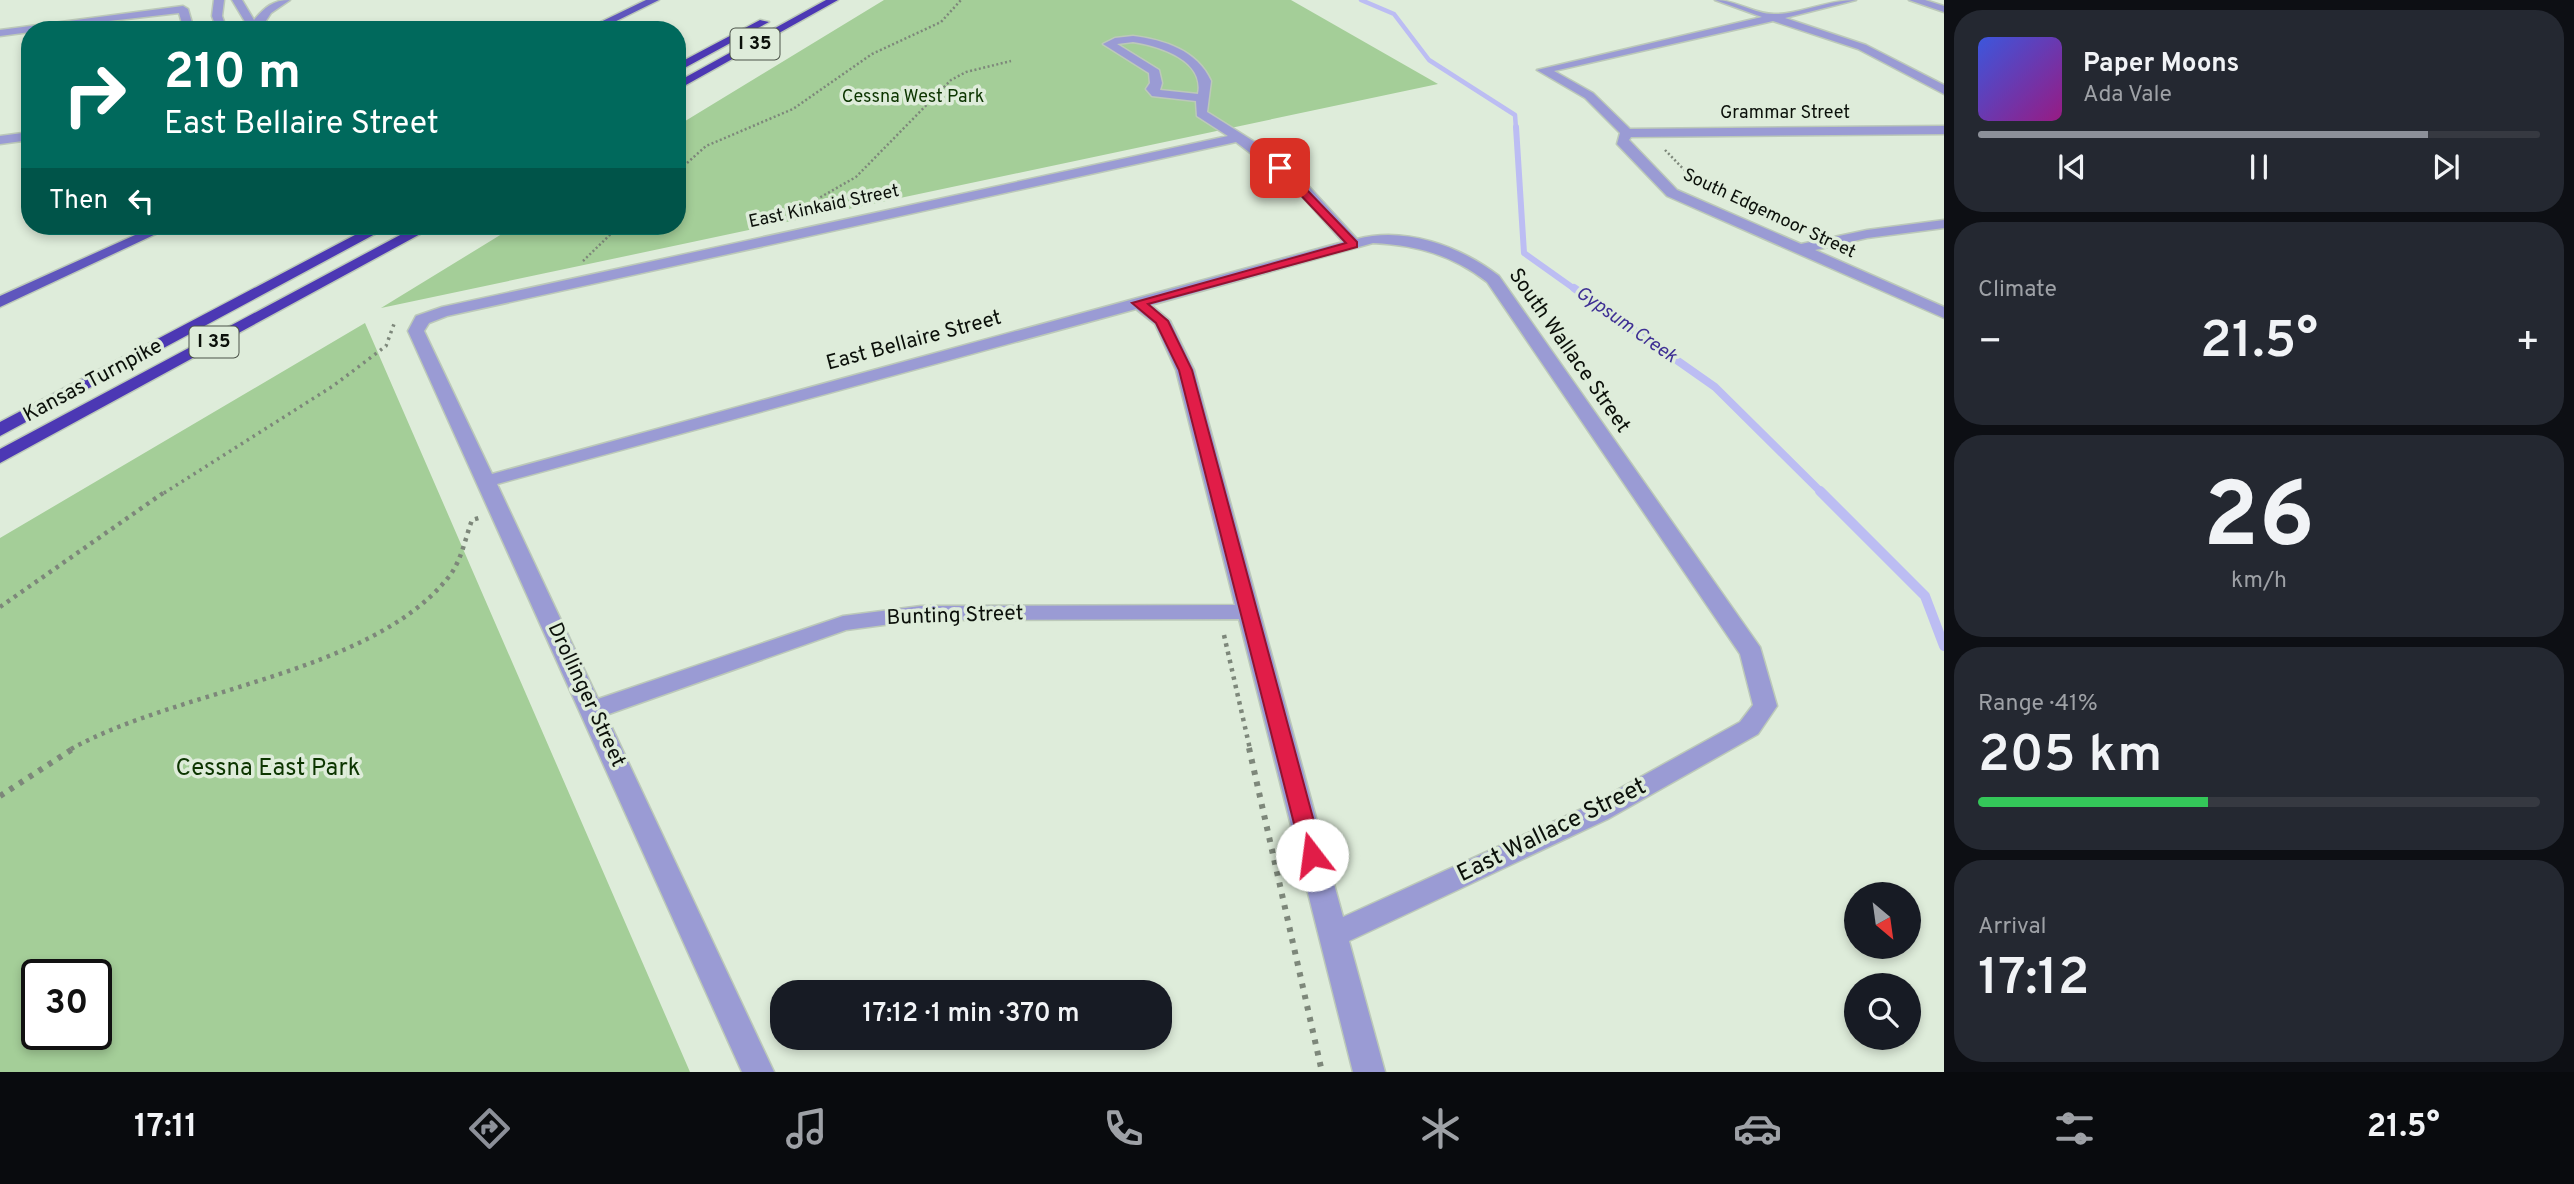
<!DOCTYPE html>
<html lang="en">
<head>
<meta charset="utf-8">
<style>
  body { margin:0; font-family:Overpass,sans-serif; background:#242831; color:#f1f3f6; height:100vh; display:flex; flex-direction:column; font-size:26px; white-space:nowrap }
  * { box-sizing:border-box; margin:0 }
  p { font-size:23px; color:#9ea1a6 }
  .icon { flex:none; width:38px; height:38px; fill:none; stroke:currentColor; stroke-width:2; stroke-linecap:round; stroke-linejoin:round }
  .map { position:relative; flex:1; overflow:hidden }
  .side { display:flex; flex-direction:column; gap:10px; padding:10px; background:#0d0f14; width:630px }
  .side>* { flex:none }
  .hud { position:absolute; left:21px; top:21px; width:665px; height:214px; border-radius:28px; box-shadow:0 4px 10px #0003; background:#00695c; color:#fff; overflow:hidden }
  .needle { width:46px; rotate:151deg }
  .buttons { position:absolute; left:1844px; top:882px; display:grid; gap:14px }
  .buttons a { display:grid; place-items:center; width:77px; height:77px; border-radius:50%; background:#171b24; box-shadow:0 4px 10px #0003; font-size:35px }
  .speed { position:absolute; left:21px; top:959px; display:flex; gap:14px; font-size:35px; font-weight:700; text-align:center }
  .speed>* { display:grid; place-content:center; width:91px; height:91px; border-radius:50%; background:#171b24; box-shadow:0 4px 10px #0003; line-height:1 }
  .speed .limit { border:4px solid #111; border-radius:10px; background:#fff; color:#111 }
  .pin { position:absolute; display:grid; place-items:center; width:60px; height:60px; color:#fff; margin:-30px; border-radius:14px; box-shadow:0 4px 10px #0006 }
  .me { position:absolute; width:77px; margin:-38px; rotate:345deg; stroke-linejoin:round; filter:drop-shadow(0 0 5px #0008) }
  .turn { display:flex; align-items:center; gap:24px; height:147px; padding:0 28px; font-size:32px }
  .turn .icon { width:91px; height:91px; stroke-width:2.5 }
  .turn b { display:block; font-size:49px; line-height:60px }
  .then { display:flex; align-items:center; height:66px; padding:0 28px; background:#0003; gap:14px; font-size:26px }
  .big { font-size:52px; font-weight:600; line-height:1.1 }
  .side .widget { flex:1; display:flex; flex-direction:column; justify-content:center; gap:10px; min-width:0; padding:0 24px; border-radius:28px; background:#242831 }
  .side .dial { align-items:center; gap:0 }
  .dial b { font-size:91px; line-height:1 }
  .song { display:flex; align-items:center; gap:21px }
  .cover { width:84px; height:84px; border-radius:10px; background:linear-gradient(135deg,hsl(230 70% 55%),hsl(310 70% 35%)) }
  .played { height:7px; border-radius:4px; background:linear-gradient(90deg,#8c9099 80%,#363941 80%) }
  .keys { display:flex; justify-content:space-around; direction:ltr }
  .heat { display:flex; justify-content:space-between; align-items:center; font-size:38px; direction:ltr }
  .charge { height:10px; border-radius:5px; background:linear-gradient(90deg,#34c759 41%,#363941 0) }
  .trip { position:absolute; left:770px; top:980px; width:402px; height:70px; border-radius:28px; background:#171b24; box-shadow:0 4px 10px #0003; font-weight:600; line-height:70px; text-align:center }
  .tabs { display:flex; height:112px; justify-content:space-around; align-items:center; background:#090b0e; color:#9ea1a6 }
  .tabs .icon { width:49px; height:49px }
  .tabs .selected { color:#8c9099 }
  .tabs b { font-size:32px; color:#f1f3f6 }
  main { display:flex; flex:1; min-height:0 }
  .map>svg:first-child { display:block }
  .green { fill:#a4ce98; fill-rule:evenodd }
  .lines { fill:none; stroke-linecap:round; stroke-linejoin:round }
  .stream-far3 { stroke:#bcbdf3; stroke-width:4.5 }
  .stream-far2 { stroke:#bcbdf3; stroke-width:6 }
  .stream-far1 { stroke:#bcbdf3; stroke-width:8 }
  .stream { stroke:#bcbdf3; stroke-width:10 }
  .minor-casing { stroke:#bcc9b9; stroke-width:3 }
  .major-casing { stroke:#bcc9b9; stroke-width:3 }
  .highway-casing { stroke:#bcc9b9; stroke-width:3 }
  .path-far3 { stroke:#7d877a; stroke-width:2.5; stroke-dasharray:2 2.5; stroke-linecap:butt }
  .path-far2 { stroke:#7d877a; stroke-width:3.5; stroke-dasharray:2.5 4.5; stroke-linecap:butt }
  .path-far1 { stroke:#7d877a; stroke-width:4.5; stroke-dasharray:3.5 5; stroke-linecap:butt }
  .path { stroke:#7d877a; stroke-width:6; stroke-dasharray:4.5 7; stroke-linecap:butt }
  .minor { fill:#9a9bd4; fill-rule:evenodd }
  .major { fill:#5f56bd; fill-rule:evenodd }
  .highway { fill:#4c38b4; fill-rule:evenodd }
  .route { fill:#e11d48; stroke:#92132f; stroke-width:2 }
  .labels { text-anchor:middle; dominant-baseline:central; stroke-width:7; stroke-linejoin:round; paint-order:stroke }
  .far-park-label { font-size:18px; fill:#0c3500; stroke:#deecda }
  .far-street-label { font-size:18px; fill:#0b100a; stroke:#deecda }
  .shield { fill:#deecda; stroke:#4a5248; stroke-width:2 }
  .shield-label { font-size:19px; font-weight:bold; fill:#0b100a }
  .far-water-label { font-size:19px; font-style:italic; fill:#3f3094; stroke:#deecda }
  .street-label { font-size:21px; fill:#0b100a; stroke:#deecda }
  .near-park-label { font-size:24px; fill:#0c3500; stroke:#deecda }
  .near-street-label { font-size:24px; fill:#0b100a; stroke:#deecda }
</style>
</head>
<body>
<main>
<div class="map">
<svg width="1944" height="1072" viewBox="0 0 1944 1072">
  <rect width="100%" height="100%" fill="#deecda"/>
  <path class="green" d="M884 0H1291L1438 84 381 308 515 226H677V126Z
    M365 323 690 1072H0V538ZM37 975H96V1034H37Z"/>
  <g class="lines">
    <path class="stream-far3" d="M1361 0 1394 14 1429 60 1515 115 1516 129"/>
    <path class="stream-far2" d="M1516 127 1524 253 1576 290"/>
    <path class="stream-far1" d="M1574 288 1715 387 1822 493"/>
    <path class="stream" d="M1820 491 1925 596 1944 646"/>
    <g class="minor-casing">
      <path id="minor" d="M214 0H224L222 16 227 30H217L212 16Z
        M232 0H242L254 20C265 7 273 0 290 0L271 13 260 30H250Z
        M1715 0C1736 0 1754 14 1774 14 1796 15 1828 0 1856 0L1785 18 1866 45 1944 85V94L1858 49 1773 21 1554 71 1593 93 1630 129 1944 126V134L1631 137 1629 140 1677 190 1801 244 1867 230 1944 220V228L1867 238 1815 250 1944 307V318L1667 196 1617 144 1620 133 1585 98 1537 70 1762 17Z
        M1909 0H1925L1944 6V12Z
        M183 6 188 9 194 30H184L179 13 30 30V32L0 36V30Z
        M1133 36C1164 40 1197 50 1211 81L1207 112 1269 151 1302 179 1357 239C1405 226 1460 246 1499 276L1760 647 1777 706 1758 734 1608 819 1349 941 1385 1072H1353L1239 619 921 620 846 630 606 715 774 1072H742L408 331 416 316 442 307 1228 136 1197 116 1196 101 1152 96 1146 89 1150 83 1149 73 1103 44 1115 38ZM1133 42C1159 46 1205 60 1198 94L1160 90 1162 83 1159 70 1117 44ZM1236 142 1292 185 1343 242 492 474 424 331 429 323 447 316ZM1373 243C1417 245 1452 255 1487 282L1740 654 1753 705 1740 722 1590 805 1343 917 1194 370 1170 321 1151 305ZM1136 309 1155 324 1176 370 1235 605 921 606 843 616 598 699 497 484Z
        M30 132V140L0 144V136Z"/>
    </g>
    <g class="major-casing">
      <path id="major" d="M646 0H659L598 30H584Z
        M155 226H173L0 307V296Z"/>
    </g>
    <g class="highway-casing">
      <path id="highway" d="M826 0H838L677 90V82Z
        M760 20 769 22 677 72V64Z
        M372 226H390L0 436V422Z
        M417 226H435L0 463V449Z"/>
    </g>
    <path class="path-far3" d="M1665 150 1695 181
      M677 172 706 146 793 109 872 54 941 22 961 0
      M789 215 856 177 951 80 966 72 1011 61
      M583 261 619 226"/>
    <path class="path-far2" d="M164 493 333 386 386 346 394 324"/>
    <path class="path-far1" d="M0 607 166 491
      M1224 635 1250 749
      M71 749C179 689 369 674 447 579 461 563 465 539 472 520L479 518"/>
    <path class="path" d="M1249 748 1322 1072
      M0 796 74 748"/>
    <use href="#minor" class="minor"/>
    <use href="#major" class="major"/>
    <use href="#highway" class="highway"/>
  </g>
  <path class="route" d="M1277 166H1284L1357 242V247L1148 304 1168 321 1192 370 1323 855 1320 860H1305L1302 855 1179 370 1156 323 1132 303 1346 243 1277 170Z"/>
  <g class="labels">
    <g class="far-park-label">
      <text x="913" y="97">Cessna West Park</text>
    </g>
    <g class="far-street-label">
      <text x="1785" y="113">Grammar Street</text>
      <text transform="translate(824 207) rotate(-12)">East Kinkaid Street</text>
      <text transform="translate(1769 214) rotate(25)">South Edgemoor Street</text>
    </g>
    <g class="shield">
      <rect x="730.5" y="28.5" width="49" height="31" rx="5"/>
      <rect x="189.5" y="326.5" width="49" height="31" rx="5"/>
    </g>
    <g class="shield-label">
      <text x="755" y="44">I 35</text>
      <text x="214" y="342">I 35</text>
    </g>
    <g class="far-water-label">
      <text transform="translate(1626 325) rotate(35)">Gypsum Creek</text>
    </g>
    <g class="street-label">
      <text transform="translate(914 341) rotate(-15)">East Bellaire Street</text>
      <text transform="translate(1569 351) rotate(55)">South Wallace Street</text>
      <text transform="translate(93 381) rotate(-28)">Kansas Turnpike</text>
      <text transform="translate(955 616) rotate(-2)">Bunting Street</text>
      <text transform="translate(586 695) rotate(65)">Drollinger Street</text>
    </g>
    <g class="near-park-label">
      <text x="268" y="769">Cessna East Park</text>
    </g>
    <g class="near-street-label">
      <text transform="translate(1552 831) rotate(-26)">East Wallace Street</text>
    </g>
  </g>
</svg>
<div class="buttons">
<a><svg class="needle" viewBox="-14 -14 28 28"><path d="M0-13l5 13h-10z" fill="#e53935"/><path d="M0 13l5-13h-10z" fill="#9ea1a6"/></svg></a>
<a><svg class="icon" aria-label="search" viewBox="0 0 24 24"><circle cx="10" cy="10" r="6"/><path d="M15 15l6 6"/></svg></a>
</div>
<div class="speed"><div class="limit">30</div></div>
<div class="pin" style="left:1280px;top:168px;background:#d93025"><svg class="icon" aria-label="arrive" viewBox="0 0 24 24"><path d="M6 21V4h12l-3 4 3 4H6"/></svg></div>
<svg class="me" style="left:1312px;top:855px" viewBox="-20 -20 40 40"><circle r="19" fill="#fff"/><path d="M0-13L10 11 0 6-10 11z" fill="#e11d48"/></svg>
<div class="trip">17:12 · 1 min · 370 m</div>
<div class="hud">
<div class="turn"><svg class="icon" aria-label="right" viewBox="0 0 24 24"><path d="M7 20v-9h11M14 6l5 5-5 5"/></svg><div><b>210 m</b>East Bellaire Street</div></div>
<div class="then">Then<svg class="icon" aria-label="left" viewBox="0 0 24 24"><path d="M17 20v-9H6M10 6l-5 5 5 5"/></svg></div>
</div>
</div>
<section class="side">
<div class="widget">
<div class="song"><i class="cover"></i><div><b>Paper Moons</b><p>Ada Vale</p></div></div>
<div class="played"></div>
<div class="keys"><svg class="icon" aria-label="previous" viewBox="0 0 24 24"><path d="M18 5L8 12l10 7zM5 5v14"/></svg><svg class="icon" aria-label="pause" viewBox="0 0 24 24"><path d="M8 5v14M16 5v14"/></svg><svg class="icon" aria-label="next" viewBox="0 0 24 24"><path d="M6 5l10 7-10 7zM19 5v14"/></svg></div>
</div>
<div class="widget"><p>Climate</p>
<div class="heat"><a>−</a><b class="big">21.5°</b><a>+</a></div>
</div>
<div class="widget dial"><b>26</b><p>km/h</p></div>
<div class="widget"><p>Range · 41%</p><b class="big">205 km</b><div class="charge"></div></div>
<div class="widget"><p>Arrival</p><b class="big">17:12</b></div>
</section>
</main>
<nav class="tabs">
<b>17:11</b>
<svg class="icon selected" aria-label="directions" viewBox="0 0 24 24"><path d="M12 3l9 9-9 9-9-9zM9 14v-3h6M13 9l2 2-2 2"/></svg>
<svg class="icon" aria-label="music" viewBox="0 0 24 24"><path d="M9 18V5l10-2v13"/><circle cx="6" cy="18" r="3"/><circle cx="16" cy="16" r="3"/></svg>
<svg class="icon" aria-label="phone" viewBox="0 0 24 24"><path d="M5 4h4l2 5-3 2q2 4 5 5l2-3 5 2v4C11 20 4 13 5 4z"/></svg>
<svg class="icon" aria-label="climate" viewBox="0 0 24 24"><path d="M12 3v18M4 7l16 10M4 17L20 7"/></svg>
<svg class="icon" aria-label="car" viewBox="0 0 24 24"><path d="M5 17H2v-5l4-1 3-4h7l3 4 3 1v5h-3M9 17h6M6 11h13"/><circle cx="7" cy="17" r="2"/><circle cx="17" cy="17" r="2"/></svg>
<svg class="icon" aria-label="filters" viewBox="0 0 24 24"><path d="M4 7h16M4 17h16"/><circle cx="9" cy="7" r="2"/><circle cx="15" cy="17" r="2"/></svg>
<b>21.5°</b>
</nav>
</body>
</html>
